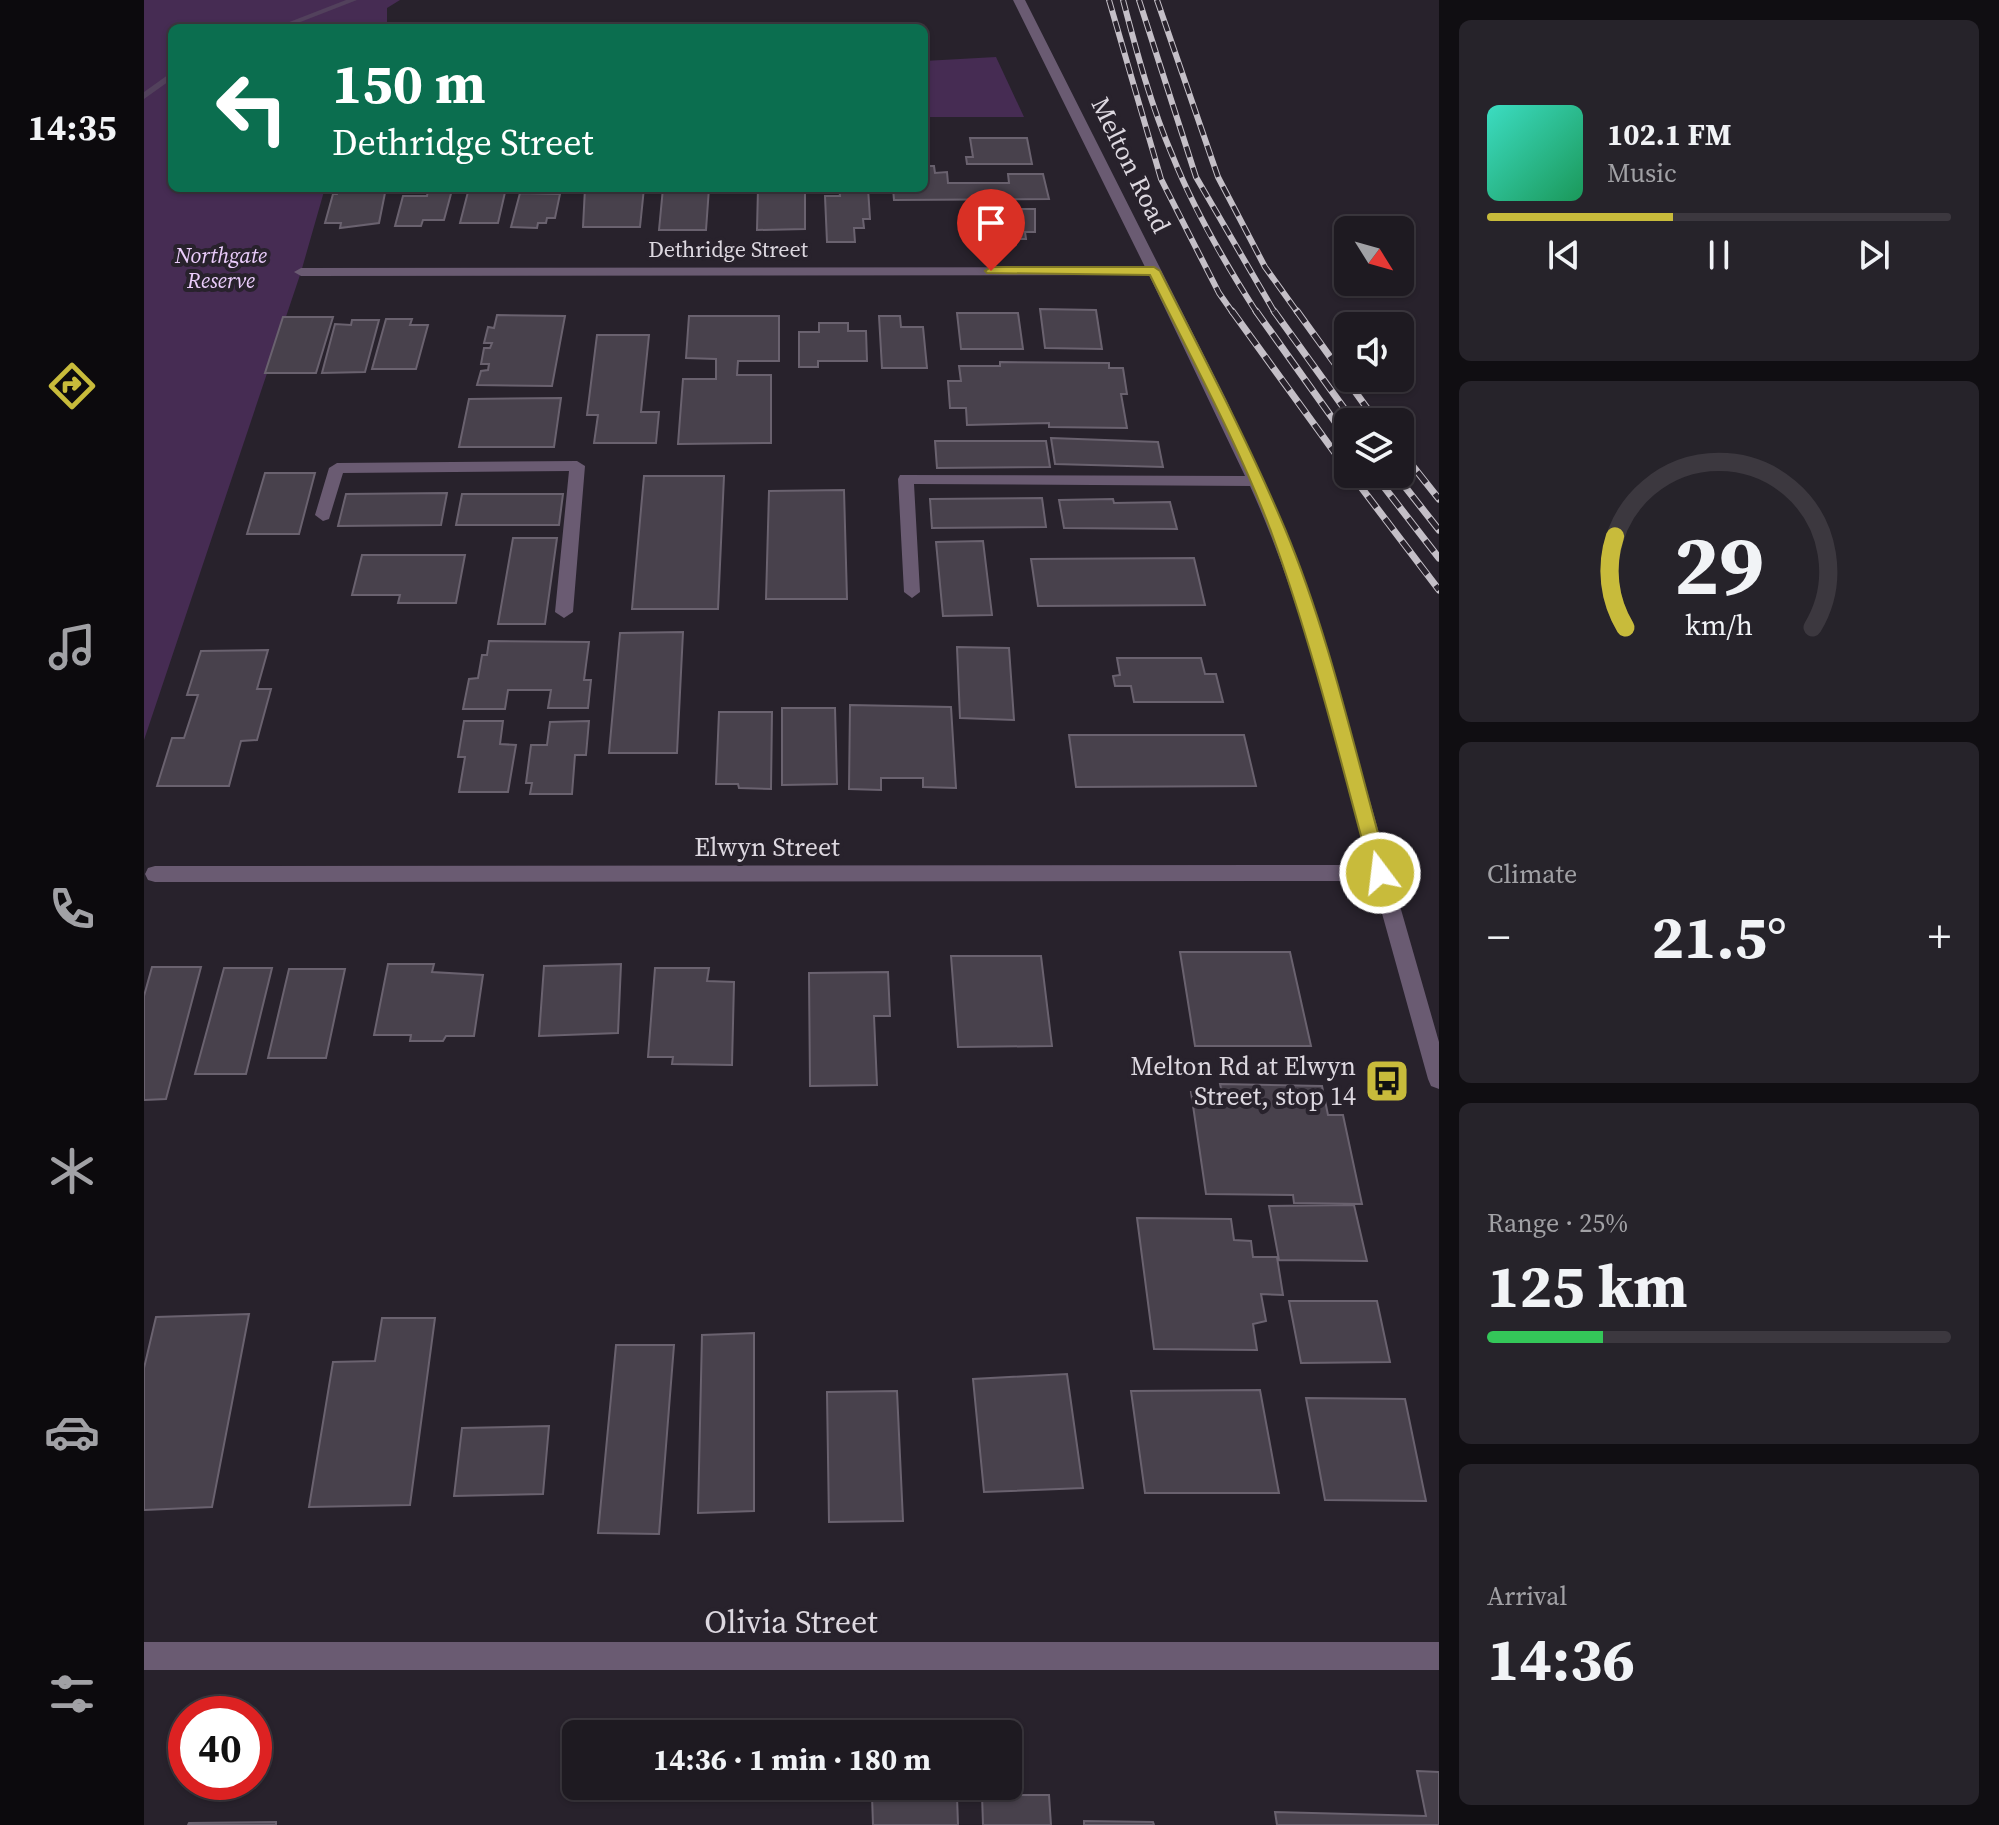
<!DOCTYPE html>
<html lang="en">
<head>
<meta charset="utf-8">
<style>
  body { margin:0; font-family:"Source Serif 4",serif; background:#26232a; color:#f1f3f6; height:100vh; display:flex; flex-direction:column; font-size:30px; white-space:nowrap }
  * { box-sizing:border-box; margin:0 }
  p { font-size:26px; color:#a1a1a5 }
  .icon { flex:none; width:44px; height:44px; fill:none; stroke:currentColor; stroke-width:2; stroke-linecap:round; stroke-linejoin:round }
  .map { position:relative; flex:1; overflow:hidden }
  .details { display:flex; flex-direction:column; gap:20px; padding:20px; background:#100e12; width:560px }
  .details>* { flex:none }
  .guide { position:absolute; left:24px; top:24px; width:760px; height:168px; border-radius:12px; box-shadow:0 2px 6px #0004,0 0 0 2px #3c383f; background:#0b6e4f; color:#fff; overflow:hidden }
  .needle { width:52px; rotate:127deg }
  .buttons { position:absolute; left:1190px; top:216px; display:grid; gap:16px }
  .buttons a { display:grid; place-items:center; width:80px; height:80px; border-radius:12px; background:#1e1a21; box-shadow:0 2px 6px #0004,0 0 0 2px #3c383f; font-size:40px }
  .speed { position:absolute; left:24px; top:1696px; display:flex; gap:16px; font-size:40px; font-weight:700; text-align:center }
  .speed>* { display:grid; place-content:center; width:104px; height:104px; border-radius:50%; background:#1e1a21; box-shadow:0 2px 6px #0004,0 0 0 2px #3c383f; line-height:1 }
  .speed .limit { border:12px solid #d22; background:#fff; color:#111 }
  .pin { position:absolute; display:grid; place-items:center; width:68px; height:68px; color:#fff; margin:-82px -34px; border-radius:50% 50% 50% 0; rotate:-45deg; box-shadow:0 0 8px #0007 }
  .pin .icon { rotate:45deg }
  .me { position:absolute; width:88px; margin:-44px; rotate:345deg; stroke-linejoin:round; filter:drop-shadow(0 0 6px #0008) }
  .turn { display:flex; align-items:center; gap:28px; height:168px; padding:0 32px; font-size:36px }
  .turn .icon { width:104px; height:104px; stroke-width:2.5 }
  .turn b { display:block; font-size:56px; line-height:68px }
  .big { font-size:60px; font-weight:700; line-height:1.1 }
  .details .widget { flex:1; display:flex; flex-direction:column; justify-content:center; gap:12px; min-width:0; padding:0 28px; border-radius:12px; background:#26232a }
  .details .dial { align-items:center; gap:0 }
  .dial svg { height:208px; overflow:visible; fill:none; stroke:#3c383f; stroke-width:7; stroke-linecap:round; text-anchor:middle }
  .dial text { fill:#f1f3f6; stroke:none }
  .song { display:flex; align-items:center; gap:24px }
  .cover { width:96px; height:96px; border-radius:12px; background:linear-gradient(135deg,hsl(170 70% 55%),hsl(150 70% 35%)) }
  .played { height:8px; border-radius:4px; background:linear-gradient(90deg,#c8bb3b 40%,#3c383f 40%) }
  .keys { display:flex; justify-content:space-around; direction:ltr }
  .heat { display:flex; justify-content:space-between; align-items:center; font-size:44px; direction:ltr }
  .charge { height:12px; border-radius:6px; background:linear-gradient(90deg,#34c759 25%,#3c383f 0) }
  .trip { position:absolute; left:418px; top:1720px; width:460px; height:80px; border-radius:12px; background:#1e1a21; box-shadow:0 2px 6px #0004,0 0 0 2px #3c383f; font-weight:700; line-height:80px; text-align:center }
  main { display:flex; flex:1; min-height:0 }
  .tab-bar { display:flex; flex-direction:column; width:144px; justify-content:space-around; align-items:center; background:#0c0a0d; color:#a1a1a5 }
  .tab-bar .icon { width:56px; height:56px }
  .tab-bar .active { color:#c8bb3b }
  .tab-bar b { font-size:36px; color:#f1f3f6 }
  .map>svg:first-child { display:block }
  .green { fill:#462c53 }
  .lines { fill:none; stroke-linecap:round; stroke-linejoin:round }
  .stream { fill:#52415c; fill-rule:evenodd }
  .building { fill:#48414c; stroke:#6a626f; stroke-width:2 }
  .minor { fill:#6a5b72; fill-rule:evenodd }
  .rail-far1-casing { stroke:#c4bfc7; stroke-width:6 }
  .rail-casing { stroke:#c4bfc7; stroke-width:7 }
  .rail-far1 { stroke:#28222c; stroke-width:4; stroke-dasharray:11; stroke-linecap:butt }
  .rail { stroke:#28222c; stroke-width:5; stroke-dasharray:14; stroke-linecap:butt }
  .route { fill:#c8bb3b; stroke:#827a26; stroke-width:2 }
  .labels { text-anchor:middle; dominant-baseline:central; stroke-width:8; stroke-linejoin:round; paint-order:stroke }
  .far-street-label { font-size:22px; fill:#ddd8e0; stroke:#28222c }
  .far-park-label { font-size:22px; font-style:italic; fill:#ebcdfc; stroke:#28222c }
  .street-label { font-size:26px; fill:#ddd8e0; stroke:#28222c }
  .poi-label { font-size:26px; fill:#ddd8e0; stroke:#28222c; text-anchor:end }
  .near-street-label { font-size:32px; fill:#ddd8e0; stroke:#28222c }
</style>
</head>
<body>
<main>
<nav class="tab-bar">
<b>14:35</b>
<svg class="icon active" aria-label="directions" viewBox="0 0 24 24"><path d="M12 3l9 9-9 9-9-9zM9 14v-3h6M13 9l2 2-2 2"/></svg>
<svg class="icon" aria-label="music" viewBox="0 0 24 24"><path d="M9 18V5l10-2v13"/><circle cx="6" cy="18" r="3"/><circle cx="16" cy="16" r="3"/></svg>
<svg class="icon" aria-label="phone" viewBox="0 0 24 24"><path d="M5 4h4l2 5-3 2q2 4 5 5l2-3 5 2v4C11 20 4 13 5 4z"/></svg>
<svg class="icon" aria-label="climate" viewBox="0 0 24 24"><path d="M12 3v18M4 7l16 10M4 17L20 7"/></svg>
<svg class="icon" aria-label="car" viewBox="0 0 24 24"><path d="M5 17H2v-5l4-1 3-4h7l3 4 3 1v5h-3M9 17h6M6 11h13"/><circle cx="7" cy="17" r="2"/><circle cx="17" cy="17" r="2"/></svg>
<svg class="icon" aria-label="filters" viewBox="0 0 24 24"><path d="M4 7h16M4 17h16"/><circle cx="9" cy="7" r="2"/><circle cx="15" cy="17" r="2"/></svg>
</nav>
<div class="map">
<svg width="1295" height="1825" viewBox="0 0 1295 1825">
  <rect width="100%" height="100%" fill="#28222c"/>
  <path class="green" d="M0 0H256L243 8V28H28V188H181L157 272 0 740Z
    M852 57 880 117H780V61Z"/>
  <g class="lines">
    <path class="stream" d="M202 0H213L141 28H130Z
      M28 72V79L0 99V92Z"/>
  </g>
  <path class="building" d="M826 138H883L888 164H823L822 157H829Z
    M780 166H790L791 173 803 172 804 183H865L864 174H899L905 199 750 200 749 188H780Z
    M195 188H242L235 223 196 228 197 223H181L189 194H193Z
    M325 188H362L354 223H316Z
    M441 188H500L496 227H439Z
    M519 188H565L562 230H515Z
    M614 188H661V229L613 230Z
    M695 188H724L726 219H719L720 228H710L711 242H683L681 196H696Z
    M284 190H308L300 220H279L277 226H251L259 196H283Z
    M376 193 416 194 411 218H403L402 223H394L393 228 367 227Z
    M830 209H891V232H881L882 239H845L844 232H833Z
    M896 309 952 310 958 349 901 348Z
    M813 313H874L879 349H817Z
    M353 315 421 316 408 386 333 385 337 371 344 370 345 364H337L340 348H346L348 343H340L344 327 350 328Z
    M545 316H635V361H594L593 375H627V443L534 444 539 379H572V359L542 358Z
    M735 316H756L757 327H779L783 368H738Z
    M139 317H189L172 373H121Z
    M242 319H268L266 325H284L272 369H228Z
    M208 320H235L221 372 178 373 191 324 207 325Z
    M675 323H704V331H722L723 361H674V367H655V332H675Z
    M453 335H505L497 412H515L512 443H450L454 415H443Z
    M856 362 965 363V368H979L983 394H977L983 428 905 427V423L823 425 822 408H806L804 381H817L815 366H856Z
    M417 398 410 447H315L325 399Z
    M907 438 1014 442 1019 467 911 464Z
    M791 441H902L906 467 793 468Z
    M121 473H171L155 534H103Z
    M500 476H580L574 609H488Z
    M700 490 703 599H622L625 491Z
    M303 493 297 525 194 526 202 494Z
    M318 494H419L415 525H312Z
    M898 498 902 527 788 528 786 499Z
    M969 499 970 503 1026 502 1033 529 920 528 915 500Z
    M369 538H413L401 624H354Z
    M839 541 848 615 799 616 792 542Z
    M218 555H321L312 603H254L256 595H208Z
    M1050 558 1061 605 894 606 887 559Z
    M539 632 533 753H465L476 633Z
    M345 641 445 642 440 680H447L444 708H404L407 690H364L361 709H319L325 679 334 678 338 655H343Z
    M813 647 865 648 870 720 816 718Z
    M124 650 113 689H127L113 740 97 741 85 786H13L28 738H40L54 695H43L57 651Z
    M973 658H1057L1061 674H1072L1079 702H990L987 686H971L969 676 976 675Z
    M706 705 807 707 812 788 779 787V778H737V790L705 789Z
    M638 708H691L693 784 638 785Z
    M575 712H628L627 789 595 788 594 784H572Z
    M320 721H359L356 744 372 745 364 792H315L321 757H314Z
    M445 721 442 755H431L428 794H386L388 783H382L387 745H403L406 722Z
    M925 735H1100L1112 786 932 787Z
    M1036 952H1146L1167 1046H1051Z
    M807 956H897L908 1046 814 1047Z
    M244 964H290L288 972 339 975 330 1036H302L299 1041H266L267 1035H230Z
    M477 964 474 1033 395 1036 400 966Z
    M8 967H57L22 1099 0 1100V996Z
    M80 968H128L102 1074H51Z
    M511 968H565L563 981 590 982 588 1065 528 1064 529 1057H504Z
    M145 969H201L182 1058H124Z
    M744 972 746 1016H730L733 1085 666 1086 665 973Z
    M1076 1084 1178 1086 1184 1115H1199L1218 1204 1150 1203 1149 1195 1062 1194 1047 1092 1078 1093Z
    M1210 1205 1223 1261 1135 1260 1125 1206Z
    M993 1218 1087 1219 1090 1240 1107 1241 1109 1257H1133L1139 1295 1117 1294 1122 1321 1109 1324 1113 1350 1010 1349Z
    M1145 1301H1233L1246 1362 1157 1363Z
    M105 1314 68 1507 0 1510V1368L12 1317Z
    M238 1318H291L266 1505 165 1507 189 1362 231 1361Z
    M610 1333V1511L554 1513 558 1335Z
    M472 1345H530L515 1534 454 1533Z
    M923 1374 939 1488 840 1492 829 1379Z
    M1116 1390 1135 1493H1001L987 1391Z
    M753 1391 759 1521 685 1522 683 1392Z
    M1162 1398 1261 1399 1282 1501 1181 1500Z
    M405 1426 399 1494 310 1496 318 1428Z
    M1273 1771 1295 1772V1825H1133L1131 1812 1282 1816Z
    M838 1795H905L907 1825H839Z
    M728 1796H813L814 1825H729Z
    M940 1821 1009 1822 1010 1825H940Z
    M132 1822V1825H44L45 1823Z"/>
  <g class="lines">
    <path class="minor" d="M869 0H881L1082 399 1142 530 1174 620 1295 1042V1089L1287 1086 1284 1079 1229 881 11 882 4 880 1 874 4 868 11 866 1225 865C1189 738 1161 607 1106 486L770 484 776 592 768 598 760 592 754 479 756 475 1101 476 1005 275 157 276 150 272 157 268 1001 267Z
      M433 461 441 466 429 612 420 618 411 612 425 471 199 473 185 519 179 521 171 515 185 468 193 463Z
      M0 1642H1295V1670H0Z"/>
    <g class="rail-far1-casing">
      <path id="rail-far1" d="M965 0 1017 179 1075 293 1089 313
        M979 0C993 53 1007 106 1029 157 1051 212 1081 263 1113 313
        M995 0 1052 177 1131 313
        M1013 0 1074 177 1121 267 1154 313"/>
    </g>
    <g class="rail-casing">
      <path id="rail" d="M1088 311 1204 471
        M1112 311 1204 440
        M1130 311 1210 422
        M1153 311 1233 422
        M1256 450 1295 499
        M1207 474 1295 590
        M1230 474 1295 558
        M1251 474 1295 530"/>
    </g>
    <use href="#rail-far1" class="rail-far1"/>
    <use href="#rail" class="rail"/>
  </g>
  <path class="route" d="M847 267H1010L1016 271C1059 356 1104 441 1141 529 1187 639 1212 758 1245 873L1242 878 1236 880 1227 873C1196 759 1168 644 1128 534 1095 445 1048 360 1006 275L843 273 841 271Z"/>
  <defs>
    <g id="bus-square" transform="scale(2.3)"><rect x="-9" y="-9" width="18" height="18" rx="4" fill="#c8bb3b" stroke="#28222c"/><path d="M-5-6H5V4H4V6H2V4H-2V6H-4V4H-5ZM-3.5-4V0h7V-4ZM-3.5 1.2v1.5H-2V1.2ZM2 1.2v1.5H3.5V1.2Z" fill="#111"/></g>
  </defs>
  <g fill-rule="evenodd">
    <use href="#bus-square" x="1243" y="1081"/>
  </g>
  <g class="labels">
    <g class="far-street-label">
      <text x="584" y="249">Dethridge Street</text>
    </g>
    <g class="far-park-label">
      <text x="77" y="255">Northgate<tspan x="77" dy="25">Reserve</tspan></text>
    </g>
    <g class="street-label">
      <text transform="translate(987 165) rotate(64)">Melton Road</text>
      <text x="623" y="847">Elwyn Street</text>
    </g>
    <g class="poi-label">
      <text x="1212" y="1066">Melton Rd at Elwyn<tspan x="1212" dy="30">Street, stop 14</tspan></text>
    </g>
    <g class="near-street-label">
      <text x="647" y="1622">Olivia Street</text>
    </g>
  </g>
</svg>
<div class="buttons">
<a><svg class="needle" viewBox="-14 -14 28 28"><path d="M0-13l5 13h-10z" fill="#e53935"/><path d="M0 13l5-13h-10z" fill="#a1a1a5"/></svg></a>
<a><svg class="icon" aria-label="sound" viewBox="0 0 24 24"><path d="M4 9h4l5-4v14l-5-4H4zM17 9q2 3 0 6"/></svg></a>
<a><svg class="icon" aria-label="layers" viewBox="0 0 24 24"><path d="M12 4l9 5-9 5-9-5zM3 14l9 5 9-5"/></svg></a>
</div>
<div class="speed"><div class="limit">40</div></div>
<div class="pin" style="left:847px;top:271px;background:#d93025"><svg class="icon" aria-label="arrive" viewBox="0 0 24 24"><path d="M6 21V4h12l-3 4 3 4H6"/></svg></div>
<svg class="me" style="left:1236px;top:873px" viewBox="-20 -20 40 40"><circle r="17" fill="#c8bb3b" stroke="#fff" stroke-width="3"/><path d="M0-11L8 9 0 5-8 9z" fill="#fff"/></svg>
<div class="trip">14:36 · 1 min · 180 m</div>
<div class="guide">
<div class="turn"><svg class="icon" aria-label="left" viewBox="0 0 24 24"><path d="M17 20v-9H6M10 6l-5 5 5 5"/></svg><div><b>150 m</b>Dethridge Street</div></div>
</div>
</div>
<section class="details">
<div class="widget">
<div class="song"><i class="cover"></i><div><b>102.1 FM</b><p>Music</p></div></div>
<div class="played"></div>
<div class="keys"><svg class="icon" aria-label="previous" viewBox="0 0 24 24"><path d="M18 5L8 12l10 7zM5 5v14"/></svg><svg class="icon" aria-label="pause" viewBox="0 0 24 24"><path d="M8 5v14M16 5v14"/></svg><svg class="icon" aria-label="next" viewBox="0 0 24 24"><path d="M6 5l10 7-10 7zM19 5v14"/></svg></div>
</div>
<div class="widget dial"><svg viewBox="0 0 100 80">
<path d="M14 69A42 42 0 1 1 86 69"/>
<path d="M14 69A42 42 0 0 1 10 34" stroke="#c8bb3b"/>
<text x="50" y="56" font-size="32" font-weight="700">29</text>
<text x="50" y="72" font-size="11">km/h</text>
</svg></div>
<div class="widget"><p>Climate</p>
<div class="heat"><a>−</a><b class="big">21.5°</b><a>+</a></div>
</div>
<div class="widget"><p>Range · 25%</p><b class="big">125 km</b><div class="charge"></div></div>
<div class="widget"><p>Arrival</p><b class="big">14:36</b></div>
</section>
</main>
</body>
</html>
